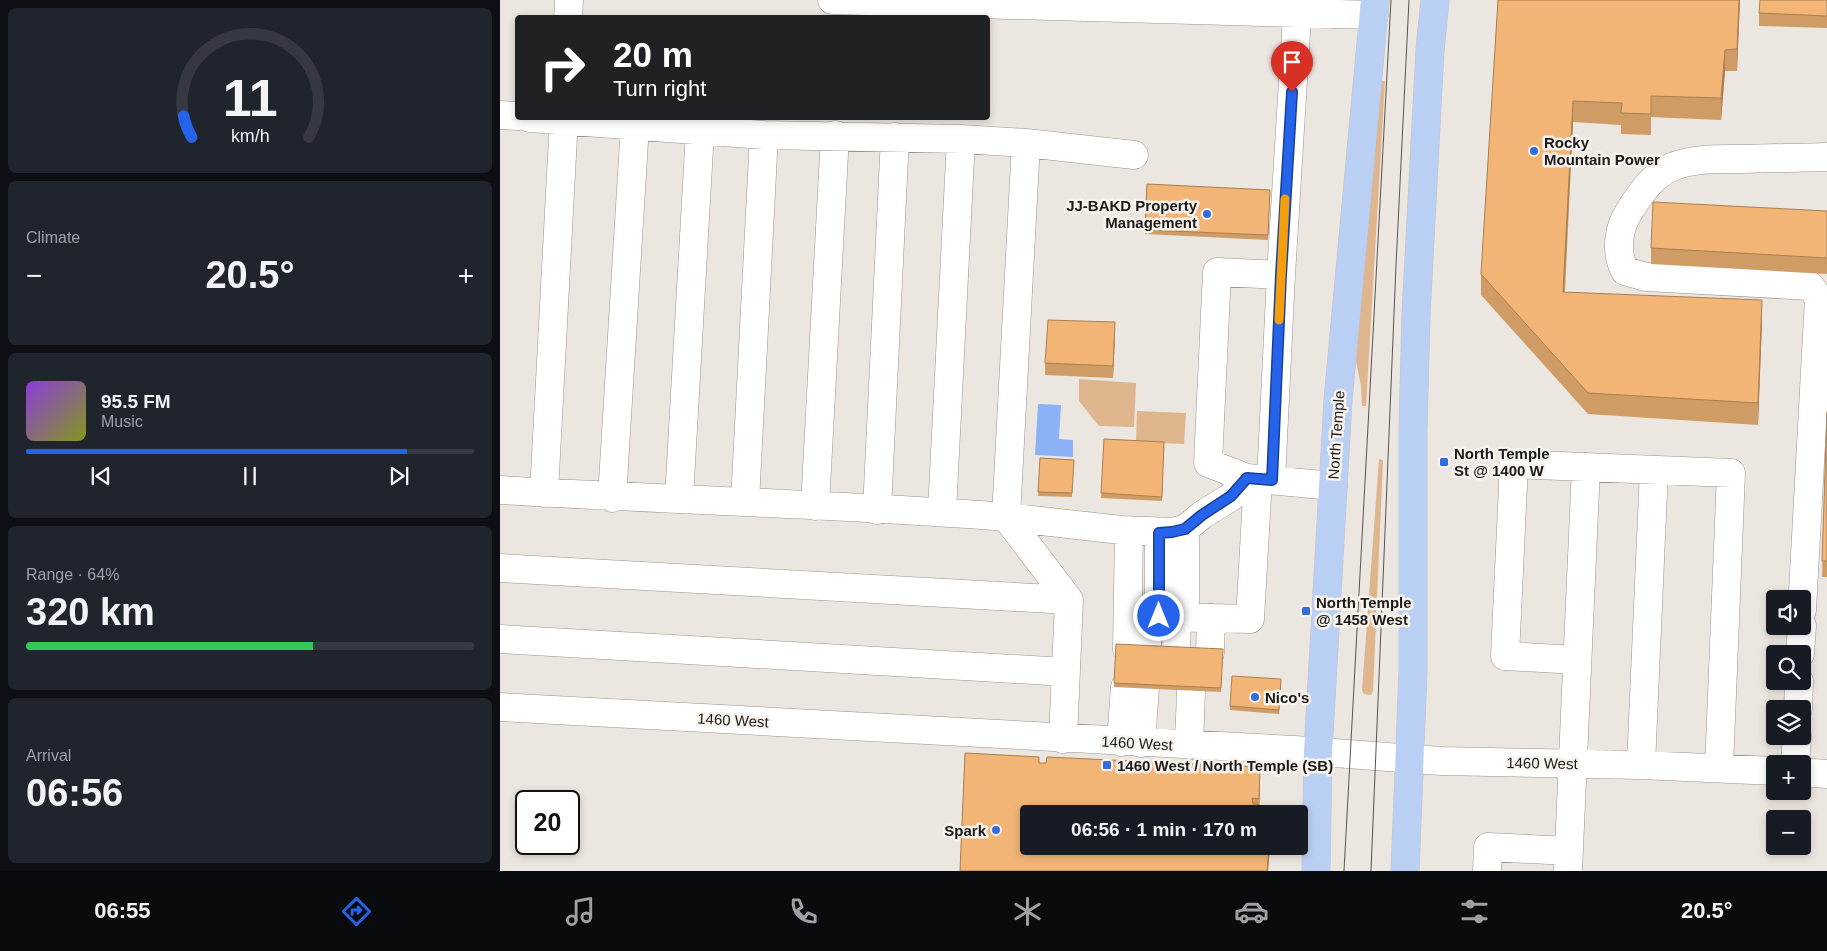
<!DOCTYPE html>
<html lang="en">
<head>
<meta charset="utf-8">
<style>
  body { margin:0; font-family:Arial,sans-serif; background:#20242c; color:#f1f3f6; height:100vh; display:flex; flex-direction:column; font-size:19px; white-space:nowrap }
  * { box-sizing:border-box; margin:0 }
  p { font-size:16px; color:#9ea1a6 }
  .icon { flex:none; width:28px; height:28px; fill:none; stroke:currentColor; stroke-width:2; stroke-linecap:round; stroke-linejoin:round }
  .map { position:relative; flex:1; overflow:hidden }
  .sheet { display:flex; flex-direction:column; gap:8px; padding:8px; background:#0d0f14; width:500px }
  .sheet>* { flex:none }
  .hud { position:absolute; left:15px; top:15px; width:475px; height:105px; border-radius:5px; box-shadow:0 2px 8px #0003; background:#202124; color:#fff; overflow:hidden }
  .controls { position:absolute; left:1266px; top:590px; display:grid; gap:10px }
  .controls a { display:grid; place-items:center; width:45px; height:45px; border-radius:5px; background:#171b24; box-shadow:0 2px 8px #0003; font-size:25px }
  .speed { position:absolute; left:15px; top:790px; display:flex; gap:10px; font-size:25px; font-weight:700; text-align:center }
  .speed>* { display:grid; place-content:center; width:65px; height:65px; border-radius:50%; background:#171b24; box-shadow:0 2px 8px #0003; line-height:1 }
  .speed .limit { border:2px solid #111; border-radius:8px; background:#fff; color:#111 }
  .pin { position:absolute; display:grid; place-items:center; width:42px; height:42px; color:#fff; margin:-51px -21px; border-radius:50% 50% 50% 0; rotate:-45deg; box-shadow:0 0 5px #0007 }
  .pin .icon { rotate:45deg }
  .me { position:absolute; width:55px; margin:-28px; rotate:0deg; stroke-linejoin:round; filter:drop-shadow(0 0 4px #0008) }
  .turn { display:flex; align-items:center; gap:18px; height:105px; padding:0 15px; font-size:22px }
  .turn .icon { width:65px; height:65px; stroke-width:2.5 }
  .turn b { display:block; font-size:35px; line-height:42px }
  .big { font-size:38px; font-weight:700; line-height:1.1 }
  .sheet .tile { flex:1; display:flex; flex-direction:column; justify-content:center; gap:8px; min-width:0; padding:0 18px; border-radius:8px; background:#20242c }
  .sheet .dial { align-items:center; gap:0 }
  .dial svg { height:130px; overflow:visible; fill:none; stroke:#363941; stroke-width:7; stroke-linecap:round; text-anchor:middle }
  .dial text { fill:#f1f3f6; stroke:none }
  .song { display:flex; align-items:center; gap:15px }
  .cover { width:60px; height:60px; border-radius:8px; background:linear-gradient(135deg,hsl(270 70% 55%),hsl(70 70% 35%)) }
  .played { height:5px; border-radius:2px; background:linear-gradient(90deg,#2563eb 85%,#363941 85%) }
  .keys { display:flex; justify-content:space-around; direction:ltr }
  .heat { display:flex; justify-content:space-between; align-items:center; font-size:28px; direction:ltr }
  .charge { height:8px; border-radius:4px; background:linear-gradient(90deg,#34c759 64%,#363941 0) }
  .trip { position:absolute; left:520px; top:805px; width:288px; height:50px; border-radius:5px; background:#171b24; box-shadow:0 2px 8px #0003; font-weight:700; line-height:50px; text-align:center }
  .menu { display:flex; height:80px; justify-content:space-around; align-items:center; background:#090b0e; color:#9ea1a6 }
  .menu .icon { width:35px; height:35px }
  .menu .selected { color:#2563eb }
  .menu b { font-size:22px; color:#f1f3f6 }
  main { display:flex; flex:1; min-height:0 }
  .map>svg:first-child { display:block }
  .green { fill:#deb58c }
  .water { fill:#8bb1f6 }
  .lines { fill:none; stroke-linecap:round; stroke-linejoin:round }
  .minor-casing { stroke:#98938e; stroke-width:29 }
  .major-casing { stroke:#c4c3c3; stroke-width:29 }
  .minor { stroke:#fff; stroke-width:28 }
  .major { stroke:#bacff4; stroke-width:28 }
  .tram { stroke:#56534f; stroke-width:1 }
  .wall { fill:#d09c65 }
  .shaded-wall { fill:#a97f52 }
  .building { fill:#f2b575; stroke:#a97f52 }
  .route-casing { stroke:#184099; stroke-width:12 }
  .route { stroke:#2563eb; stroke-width:9 }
  .slow { stroke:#f59e0b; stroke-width:9 }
  .poi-dot { fill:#336ddb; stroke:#f9f3ee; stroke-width:2 }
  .labels { text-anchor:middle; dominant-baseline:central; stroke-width:5; stroke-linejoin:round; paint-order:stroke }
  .poi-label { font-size:15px; font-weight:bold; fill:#1c1a18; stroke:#f9f3ee; text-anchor:start }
  .street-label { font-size:15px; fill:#1c1a18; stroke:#f9f3ee }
</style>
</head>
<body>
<main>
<section class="sheet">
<div class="tile dial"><svg viewBox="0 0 100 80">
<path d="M14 69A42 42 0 1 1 86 69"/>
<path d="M14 69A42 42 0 0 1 9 56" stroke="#2563eb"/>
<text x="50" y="56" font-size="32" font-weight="700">11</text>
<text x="50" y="72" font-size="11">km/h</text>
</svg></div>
<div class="tile"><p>Climate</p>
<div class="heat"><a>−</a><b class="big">20.5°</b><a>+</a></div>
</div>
<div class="tile">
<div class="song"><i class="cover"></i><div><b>95.5 FM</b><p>Music</p></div></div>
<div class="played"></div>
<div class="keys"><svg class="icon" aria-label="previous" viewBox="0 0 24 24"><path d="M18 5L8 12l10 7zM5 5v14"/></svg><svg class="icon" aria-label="pause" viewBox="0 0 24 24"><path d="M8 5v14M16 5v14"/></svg><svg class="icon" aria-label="next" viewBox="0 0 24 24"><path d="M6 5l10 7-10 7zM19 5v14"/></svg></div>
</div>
<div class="tile"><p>Range · 64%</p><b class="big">320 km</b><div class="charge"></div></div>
<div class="tile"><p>Arrival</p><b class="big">06:56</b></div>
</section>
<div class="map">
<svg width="1327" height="871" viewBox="0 0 1327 871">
  <rect width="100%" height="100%" fill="#ece6e0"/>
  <path class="green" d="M881 81H885L866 406H862L861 386 855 356Z
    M579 379 636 383 634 427 599 426 579 401Z
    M637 411 686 413 684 444 636 442Z
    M879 459 883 460 873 691 871 695 864 694 862 690Z"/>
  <path class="water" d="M538 404 561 405 559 439 573 440V457L535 455Z"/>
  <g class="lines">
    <g class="minor-casing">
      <path id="minor" d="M332 0 874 15
        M68 18 69 0
        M0 115 18 116
        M30 118 264 135 461 139 526 143 634 155
        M781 275 717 272 708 463 747 478 833 486
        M771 480 781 275 798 0
        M0 490C169 500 338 504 506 517L526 143
        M44 493 64 118
        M112 498 135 125
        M179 499 200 131
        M245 502 264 135
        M315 506 335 135
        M377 510 395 137
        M442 512 461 139
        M506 517 621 530 672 532 685 529 702 515 731 497 747 478
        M506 517 569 600 563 739
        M685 529V618
        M659 533V617
        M0 568 569 600
        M1302 610 1319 298 1310 286 1146 277 1125 271C1115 252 1118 228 1130 210 1140 194 1153 175 1172 167 1193 158 1220 159 1243 159 1271 158 1299 158 1327 157
        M628 616 750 619 758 479
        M0 639 566 672
        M627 649 629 531
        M647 650 648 616
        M676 651 677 617
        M710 653 711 618
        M1300 654 1302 626
        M1077 660 1005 656 1014 464 1231 473 1219 768
        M0 707 795 750 941 761 1141 765 1275 771
        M1298 709 1299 681
        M621 742 625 687
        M641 743 645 688
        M689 745 691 691
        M1295 764 1297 736
        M1141 765 1154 470
        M1302 772 1327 774
        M987 871 988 847 1069 851
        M1068 871 1086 467"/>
    </g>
    <g class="major-casing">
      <path id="major" d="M816 871 818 752 838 400 875 0
        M905 871 913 672V429L916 315 930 50 935 0"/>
    </g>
    <use href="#minor" class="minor"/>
    <use href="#major" class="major"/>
    <path class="tram" d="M844 871 891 0
      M871 871 896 265 909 0"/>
  </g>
  <path class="wall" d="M998 0H1240L1237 71H1225L1221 120 1151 117V135L1121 134V125L1073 122 1065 292 1262 322 1258 425 1088 414 981 295V274Z
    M1327 0V28L1259 26V13Z
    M647 184 770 190 768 240 645 234Z
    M1327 211V274L1151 264V248Z
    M615 334 613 378 545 375V363Z
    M1327 412V577H1322Z
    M604 439 664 442 662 501 601 498Z
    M540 458 574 460 572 497 538 496Z
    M616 644 723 649 721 692 614 687Z
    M781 679 779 714 730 710V706Z
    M465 753 539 757V763H546L547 757 760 767 759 814H529V846H770L768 871H460Z"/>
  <path class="shaded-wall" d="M1239 0H1240L1237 71V49Z
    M1225 50V71L1221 120V98Z
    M1073 101V122L1063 313V292Z
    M1262 300V322L1258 425V403Z
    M615 322V334L613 378V366Z
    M760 767V788L759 814V799Z
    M769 846H770L768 871H767Z"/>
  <path class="building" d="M998 0H1239L1237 49 1225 50 1221 98 1151 96V114L1121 113 1122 103 1073 101 1063 292 1262 300 1258 403 1088 393 981 274Z
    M1260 0H1327V16L1259 13Z
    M647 184 770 190 768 235 645 230Z
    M1153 202 1327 211V258L1151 248Z
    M548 320 615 322 613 366 545 363Z
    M1327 412V561H1322Z
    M604 439 664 442 662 497 601 493Z
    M540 458 574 460 572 493 538 492Z
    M616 644 723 649 721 688 614 683Z
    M732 676 781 679 779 710 730 706Z
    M465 753 539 757V763H546L547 757 760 767 759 799 752 798 753 804H758V814H529V846H769L767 871H460Z"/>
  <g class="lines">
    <g class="route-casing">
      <path id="route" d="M659 616V533L672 532 685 529 702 515 731 496 747 478 772 480 781 275 792 92"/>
    </g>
    <use href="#route" class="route"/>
    <path class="slow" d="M779 320 785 199"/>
  </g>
  <g class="poi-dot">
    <circle cx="1034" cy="151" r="5"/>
    <circle cx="707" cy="214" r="5"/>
    <rect x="939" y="457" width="10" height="10" rx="2.5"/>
    <rect x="801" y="606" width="10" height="10" rx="2.5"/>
    <circle cx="755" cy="697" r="5"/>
    <rect x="602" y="760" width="10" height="10" rx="2.5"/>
    <circle cx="496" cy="830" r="5"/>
  </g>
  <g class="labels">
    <g class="poi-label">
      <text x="1044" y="142">Rocky<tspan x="1044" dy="17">Mountain Power</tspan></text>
      <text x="697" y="205" text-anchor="end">JJ-BAKD Property<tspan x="697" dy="17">Management</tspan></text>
      <text x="954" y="453">North Temple<tspan x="954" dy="17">St @ 1400 W</tspan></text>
      <text x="816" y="602">North Temple<tspan x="816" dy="17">@ 1458 West</tspan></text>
      <text x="765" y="697">Nico's</text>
      <text x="617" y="765">1460 West / North Temple (SB)</text>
      <text x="486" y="830" text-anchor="end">Spark</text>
    </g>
    <g class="street-label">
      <text transform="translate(836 435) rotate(-86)">North Temple</text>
      <text transform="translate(233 720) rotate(3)">1460 West</text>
      <text transform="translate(637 743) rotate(3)">1460 West</text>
      <text transform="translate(1042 763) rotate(1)">1460 West</text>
    </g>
  </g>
</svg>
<div class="controls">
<a><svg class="icon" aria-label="sound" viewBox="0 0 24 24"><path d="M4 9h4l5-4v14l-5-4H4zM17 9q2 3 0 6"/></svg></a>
<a><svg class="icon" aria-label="search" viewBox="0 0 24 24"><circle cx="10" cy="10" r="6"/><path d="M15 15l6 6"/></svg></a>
<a><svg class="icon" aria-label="layers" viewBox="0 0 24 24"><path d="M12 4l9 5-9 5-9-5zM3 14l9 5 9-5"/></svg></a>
<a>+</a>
<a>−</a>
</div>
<div class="speed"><div class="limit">20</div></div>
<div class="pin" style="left:792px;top:92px;background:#d93025"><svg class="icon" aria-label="arrive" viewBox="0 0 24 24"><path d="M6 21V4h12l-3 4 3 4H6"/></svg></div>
<svg class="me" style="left:659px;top:616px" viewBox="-20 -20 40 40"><circle r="17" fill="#2563eb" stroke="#fff" stroke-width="3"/><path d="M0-11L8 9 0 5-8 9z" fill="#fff"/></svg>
<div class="trip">06:56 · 1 min · 170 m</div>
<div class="hud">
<div class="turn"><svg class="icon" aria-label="right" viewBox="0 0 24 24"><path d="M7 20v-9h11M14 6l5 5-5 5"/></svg><div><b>20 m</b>Turn right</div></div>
</div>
</div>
</main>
<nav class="menu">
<b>06:55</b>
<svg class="icon selected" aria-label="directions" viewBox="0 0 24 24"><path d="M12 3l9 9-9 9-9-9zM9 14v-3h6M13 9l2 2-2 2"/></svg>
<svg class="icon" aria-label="music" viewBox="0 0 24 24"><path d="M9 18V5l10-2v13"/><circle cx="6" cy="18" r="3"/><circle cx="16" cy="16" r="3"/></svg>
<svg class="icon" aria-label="phone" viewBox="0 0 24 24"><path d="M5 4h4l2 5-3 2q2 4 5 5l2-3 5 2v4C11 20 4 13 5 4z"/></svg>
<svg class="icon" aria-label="climate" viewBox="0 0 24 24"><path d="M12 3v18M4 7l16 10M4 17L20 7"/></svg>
<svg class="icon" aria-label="car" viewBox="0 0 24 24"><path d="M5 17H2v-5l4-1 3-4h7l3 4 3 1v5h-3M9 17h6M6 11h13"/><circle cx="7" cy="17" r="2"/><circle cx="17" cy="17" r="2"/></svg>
<svg class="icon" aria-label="filters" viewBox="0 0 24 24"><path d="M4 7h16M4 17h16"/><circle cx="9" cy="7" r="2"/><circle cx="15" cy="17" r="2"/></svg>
<b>20.5°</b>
</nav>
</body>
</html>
